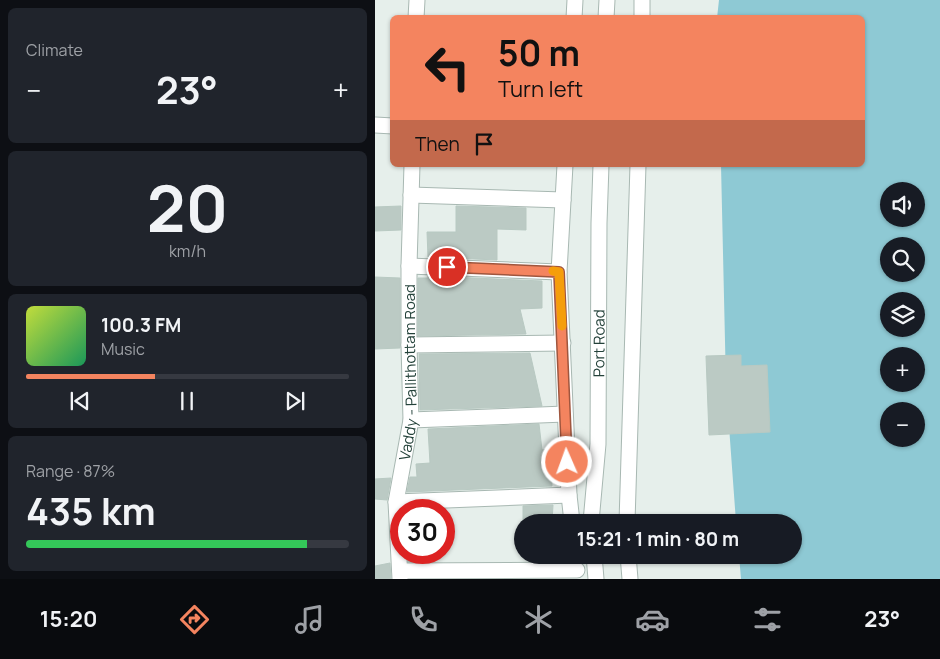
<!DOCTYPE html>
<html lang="en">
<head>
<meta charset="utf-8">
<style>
  body { margin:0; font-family:Manrope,sans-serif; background:#20242c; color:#f1f3f6; height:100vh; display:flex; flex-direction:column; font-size:19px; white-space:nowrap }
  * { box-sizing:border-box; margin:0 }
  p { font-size:16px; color:#9ea1a6 }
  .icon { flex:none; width:28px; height:28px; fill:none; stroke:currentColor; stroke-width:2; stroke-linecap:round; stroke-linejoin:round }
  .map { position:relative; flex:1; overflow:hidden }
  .side { display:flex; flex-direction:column; gap:8px; padding:8px; background:#0d0f14; width:375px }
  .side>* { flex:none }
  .banner { position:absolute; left:15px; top:15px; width:475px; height:152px; border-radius:8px; box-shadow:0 1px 4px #0004; background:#f4845f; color:#111; overflow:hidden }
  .controls { position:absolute; left:505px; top:182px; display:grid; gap:10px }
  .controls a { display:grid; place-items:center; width:45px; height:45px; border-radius:50%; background:#171b24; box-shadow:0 1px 4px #0004; font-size:25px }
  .speed { position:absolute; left:15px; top:499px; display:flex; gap:10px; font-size:25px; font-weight:700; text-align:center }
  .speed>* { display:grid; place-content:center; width:65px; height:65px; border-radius:50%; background:#171b24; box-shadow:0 1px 4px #0004; line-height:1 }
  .speed .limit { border:8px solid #d22; background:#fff; color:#111 }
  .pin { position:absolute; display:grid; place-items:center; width:42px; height:42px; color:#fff; margin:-21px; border:2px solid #fff; border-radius:50%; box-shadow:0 1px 5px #0007 }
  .me { position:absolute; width:55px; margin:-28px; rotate:358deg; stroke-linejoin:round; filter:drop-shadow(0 0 4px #0008) }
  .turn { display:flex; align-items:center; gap:18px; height:105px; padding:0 25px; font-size:22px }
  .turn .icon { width:65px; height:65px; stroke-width:2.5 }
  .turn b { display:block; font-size:35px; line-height:42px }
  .then { display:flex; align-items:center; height:48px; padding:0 25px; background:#0003; gap:10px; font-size:19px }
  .big { font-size:38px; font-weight:700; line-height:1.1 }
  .side .widget { flex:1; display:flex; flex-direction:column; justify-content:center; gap:8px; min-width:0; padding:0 18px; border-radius:8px; background:#20242c }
  .side .dial { align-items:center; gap:0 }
  .dial b { font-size:65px; line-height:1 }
  .song { display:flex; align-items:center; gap:15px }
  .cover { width:60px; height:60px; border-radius:8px; background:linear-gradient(135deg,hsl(70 70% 55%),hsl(150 70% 35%)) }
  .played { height:5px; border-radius:2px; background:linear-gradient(90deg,#f4845f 40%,#363941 40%) }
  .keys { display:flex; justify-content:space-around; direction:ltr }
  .heat { display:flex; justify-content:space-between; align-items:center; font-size:28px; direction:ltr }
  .charge { height:8px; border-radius:4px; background:linear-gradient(90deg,#34c759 87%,#363941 0) }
  .trip { position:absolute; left:139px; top:514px; width:288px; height:50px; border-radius:25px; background:#171b24; box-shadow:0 1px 4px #0004; font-weight:700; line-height:50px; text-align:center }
  .menu { display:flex; height:80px; justify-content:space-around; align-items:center; background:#090b0e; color:#9ea1a6 }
  .menu .icon { width:35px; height:35px }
  .menu .current { color:#f4845f }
  .menu b { font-size:22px; color:#f1f3f6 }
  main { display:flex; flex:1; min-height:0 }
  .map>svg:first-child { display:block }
  .water { fill:#8ec9d4; fill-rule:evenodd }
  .building { fill:#bbcac4; stroke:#b8c9c2 }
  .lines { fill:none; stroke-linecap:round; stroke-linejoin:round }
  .minor-casing { stroke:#a8b8b2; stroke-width:17 }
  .tertiary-casing { stroke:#a8b8b2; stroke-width:17 }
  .minor { stroke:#fff; stroke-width:15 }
  .tertiary { stroke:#fff; stroke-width:15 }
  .route-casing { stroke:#9f563e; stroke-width:12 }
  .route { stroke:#f4845f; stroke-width:9 }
  .slow { stroke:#f59e0b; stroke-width:9 }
  .labels { text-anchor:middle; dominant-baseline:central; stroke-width:4; stroke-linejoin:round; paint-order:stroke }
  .street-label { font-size:15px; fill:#24423a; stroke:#f7fbf9 }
</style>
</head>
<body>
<main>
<section class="side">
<div class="widget"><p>Climate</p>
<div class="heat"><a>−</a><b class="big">23°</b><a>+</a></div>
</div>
<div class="widget dial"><b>20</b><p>km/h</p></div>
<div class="widget">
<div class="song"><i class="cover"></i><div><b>100.3 FM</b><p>Music</p></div></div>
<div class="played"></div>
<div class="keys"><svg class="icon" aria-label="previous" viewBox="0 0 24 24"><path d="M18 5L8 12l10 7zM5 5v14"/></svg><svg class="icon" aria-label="pause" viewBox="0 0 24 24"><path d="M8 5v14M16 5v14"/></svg><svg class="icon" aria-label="next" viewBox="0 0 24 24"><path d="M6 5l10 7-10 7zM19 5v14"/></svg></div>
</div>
<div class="widget"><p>Range · 87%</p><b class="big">435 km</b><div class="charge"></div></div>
</section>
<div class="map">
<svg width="565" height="579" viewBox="0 0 565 579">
  <rect width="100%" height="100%" fill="#e6efeb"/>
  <path class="water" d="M344 0H565V579H366L364 555H418V522H361L351 385 346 165H488V18H342ZM514 191H541V219H514ZM514 246H541V274H514ZM514 301H541V329H514ZM514 356H541V384H514ZM514 411H541V439H514Z"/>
  <path class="building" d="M26 206V230L0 231V207Z
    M81 206 151 208V230L122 229V260L53 257 52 232H81Z
    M53 276 167 281V308L145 309 151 334 43 336V278H53Z
    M0 277 25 278V348L0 349Z
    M155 353 167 406 45 410 44 354Z
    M366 355V366L392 365 395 432 334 435 331 356Z
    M164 424 167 450 175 449 177 486 32 492 35 477H42L41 464 55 463 53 429Z
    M16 478 12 500 0 499V479Z
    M178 505 177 522H148V506Z
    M56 554 57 561 33 562V559Z
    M152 555H181V561H153Z
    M15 563 16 579H0V566Z"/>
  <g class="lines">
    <g class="minor-casing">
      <g id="minor">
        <path d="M41 18 42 0"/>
        <path d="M199 18 200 0"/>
        <path d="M0 125 18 126"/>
        <path d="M190 165 184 272 194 495 197 522"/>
        <path d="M36 195 188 200"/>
        <path d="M34 266 184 272"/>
        <path d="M34 345 188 343"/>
        <path d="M36 420 190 414"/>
        <path d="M21 502 194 495"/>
        <path d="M25 571 202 570"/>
        <path id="s1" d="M25 579 21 502 36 420 34 345V266L37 165"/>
      </g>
    </g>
    <g class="tertiary-casing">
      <g id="tertiary">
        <path d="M231 18 232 0"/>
        <path d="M267 18V0"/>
        <path id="s2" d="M216 522 223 444 224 223 226 165"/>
        <path d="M252 522 263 165"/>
        <path d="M219 555 221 579"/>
        <path d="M253 555 255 579"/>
      </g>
    </g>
    <use href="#minor" class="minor"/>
    <use href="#tertiary" class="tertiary"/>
  </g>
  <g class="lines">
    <g class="route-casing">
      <path id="route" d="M72 267 184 272 192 462"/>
    </g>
    <use href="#route" class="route"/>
    <path class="slow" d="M178 271 184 272 187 326"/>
  </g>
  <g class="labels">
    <g class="street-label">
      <text stroke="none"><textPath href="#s2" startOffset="179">Port Road</textPath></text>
      <text stroke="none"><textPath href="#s1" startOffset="208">Vaddy - Pallithottam Road</textPath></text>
    </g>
  </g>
</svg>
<div class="controls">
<a><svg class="icon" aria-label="sound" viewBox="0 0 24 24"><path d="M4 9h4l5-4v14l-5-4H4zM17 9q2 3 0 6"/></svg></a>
<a><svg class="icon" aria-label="search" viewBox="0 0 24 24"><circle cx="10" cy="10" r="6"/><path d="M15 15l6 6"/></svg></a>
<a><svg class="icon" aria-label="layers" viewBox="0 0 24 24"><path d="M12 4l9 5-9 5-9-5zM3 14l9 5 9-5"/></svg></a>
<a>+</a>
<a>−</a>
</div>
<div class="speed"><div class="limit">30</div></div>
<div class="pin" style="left:72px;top:267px;background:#d93025"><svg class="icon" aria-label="arrive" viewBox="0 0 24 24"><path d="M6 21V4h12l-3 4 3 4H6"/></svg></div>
<svg class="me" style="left:192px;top:462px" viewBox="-20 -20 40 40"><circle r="17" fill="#f4845f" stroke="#fff" stroke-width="3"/><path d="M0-11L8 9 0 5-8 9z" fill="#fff"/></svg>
<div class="trip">15:21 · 1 min · 80 m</div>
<div class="banner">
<div class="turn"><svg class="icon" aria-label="left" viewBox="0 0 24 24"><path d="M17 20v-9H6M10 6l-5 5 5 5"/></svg><div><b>50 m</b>Turn left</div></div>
<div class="then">Then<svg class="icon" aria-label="arrive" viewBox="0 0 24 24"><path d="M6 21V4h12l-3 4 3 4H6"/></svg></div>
</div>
</div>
</main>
<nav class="menu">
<b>15:20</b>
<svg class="icon current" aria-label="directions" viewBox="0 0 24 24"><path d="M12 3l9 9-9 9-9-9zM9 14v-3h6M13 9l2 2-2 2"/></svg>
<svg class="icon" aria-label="music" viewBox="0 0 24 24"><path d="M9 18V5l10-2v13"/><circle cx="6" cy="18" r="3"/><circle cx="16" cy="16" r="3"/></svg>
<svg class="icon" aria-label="phone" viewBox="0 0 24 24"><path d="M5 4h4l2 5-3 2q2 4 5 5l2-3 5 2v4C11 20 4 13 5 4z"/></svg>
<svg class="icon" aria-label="climate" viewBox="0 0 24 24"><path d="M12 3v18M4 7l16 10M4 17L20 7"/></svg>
<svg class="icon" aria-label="car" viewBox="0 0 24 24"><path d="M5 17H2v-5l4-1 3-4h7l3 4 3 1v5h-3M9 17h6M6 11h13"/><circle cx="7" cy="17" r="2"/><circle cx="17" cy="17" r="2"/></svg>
<svg class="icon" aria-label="filters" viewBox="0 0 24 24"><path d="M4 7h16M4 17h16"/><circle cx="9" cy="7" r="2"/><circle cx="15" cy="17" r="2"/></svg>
<b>23°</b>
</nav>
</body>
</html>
